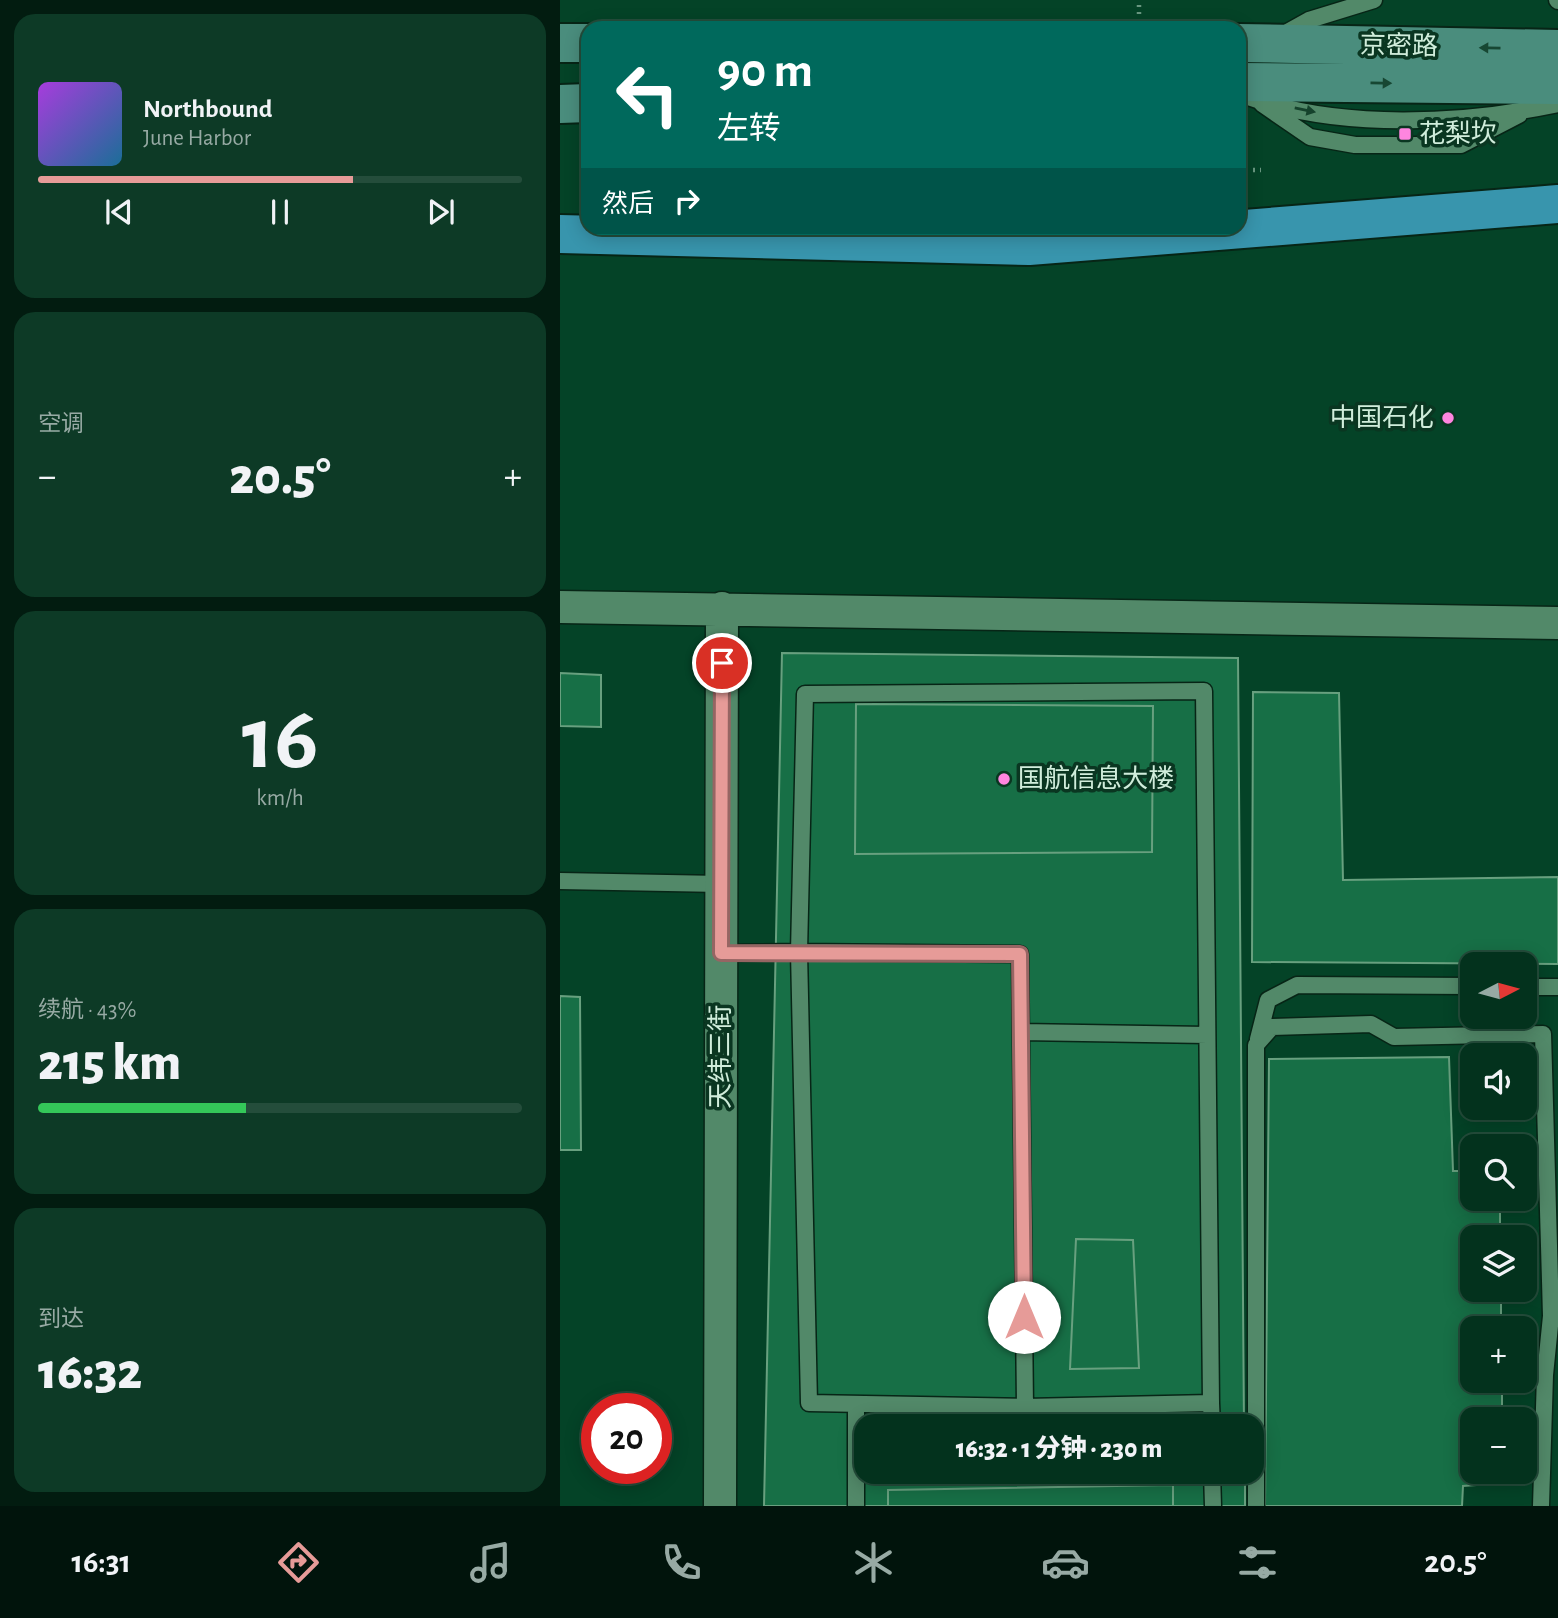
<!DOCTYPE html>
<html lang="zh">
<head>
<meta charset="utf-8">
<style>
  body { margin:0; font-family:"Alegreya Sans","Noto Sans SC",sans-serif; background:#0d3a26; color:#f1f3f6; height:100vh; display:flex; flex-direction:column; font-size:26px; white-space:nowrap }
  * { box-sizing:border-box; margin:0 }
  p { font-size:23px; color:#97aaa4 }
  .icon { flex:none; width:38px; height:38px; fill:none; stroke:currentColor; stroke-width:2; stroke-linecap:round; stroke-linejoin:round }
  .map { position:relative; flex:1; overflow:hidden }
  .drawer { display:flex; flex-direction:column; gap:14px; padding:14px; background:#021c10; width:560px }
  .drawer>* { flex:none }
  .guide { position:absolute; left:21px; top:21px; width:665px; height:214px; border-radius:21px; box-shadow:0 4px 18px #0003,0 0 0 2px #244d3b; background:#00695c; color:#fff; overflow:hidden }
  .needle { width:46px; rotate:84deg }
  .tools { position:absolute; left:900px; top:952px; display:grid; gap:14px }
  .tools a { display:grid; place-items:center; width:77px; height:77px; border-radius:14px; background:#03321d; box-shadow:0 4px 18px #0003,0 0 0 2px #244d3b; font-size:35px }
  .speed { position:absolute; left:21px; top:1393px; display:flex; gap:14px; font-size:35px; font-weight:700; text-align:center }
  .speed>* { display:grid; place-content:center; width:91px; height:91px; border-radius:50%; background:#03321d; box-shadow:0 4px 18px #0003,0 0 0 2px #244d3b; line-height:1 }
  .speed .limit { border:10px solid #d22; background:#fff; color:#111 }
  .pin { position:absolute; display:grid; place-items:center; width:60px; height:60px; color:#fff; margin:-30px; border:4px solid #fff; border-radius:50%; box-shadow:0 2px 7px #0007 }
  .me { position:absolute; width:77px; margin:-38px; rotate:0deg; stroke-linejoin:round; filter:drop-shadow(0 0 5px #0008) }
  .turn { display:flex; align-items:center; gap:24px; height:147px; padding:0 21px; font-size:32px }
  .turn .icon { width:91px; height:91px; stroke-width:2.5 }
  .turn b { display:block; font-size:49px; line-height:60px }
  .then { display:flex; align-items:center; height:66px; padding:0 21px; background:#0003; gap:14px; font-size:26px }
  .big { font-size:52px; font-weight:800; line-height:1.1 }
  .drawer .tile { flex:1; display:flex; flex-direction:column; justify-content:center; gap:10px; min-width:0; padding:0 24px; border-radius:21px; background:#0d3a26 }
  .drawer .dial { align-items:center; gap:0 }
  .dial b { font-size:91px; line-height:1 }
  .song { display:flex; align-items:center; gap:21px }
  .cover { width:84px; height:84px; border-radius:10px; background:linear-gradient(135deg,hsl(280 70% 55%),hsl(200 70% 35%)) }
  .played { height:7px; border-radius:4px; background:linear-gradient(90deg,#e69b98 65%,#244d3b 65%) }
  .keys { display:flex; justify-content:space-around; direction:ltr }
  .heat { display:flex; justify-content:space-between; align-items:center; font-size:38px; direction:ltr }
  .charge { height:10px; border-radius:5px; background:linear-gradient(90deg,#34c759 43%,#244d3b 0) }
  .trip { position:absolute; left:294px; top:1414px; width:410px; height:70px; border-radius:21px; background:#03321d; box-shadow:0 4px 18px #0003,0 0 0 2px #244d3b; font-weight:800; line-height:70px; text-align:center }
  .tabs { display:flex; height:112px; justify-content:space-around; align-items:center; background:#01140c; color:#97aaa4 }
  .tabs .icon { width:49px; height:49px }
  .tabs .current { color:#e69b98 }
  .tabs b { font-size:32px; color:#f1f3f6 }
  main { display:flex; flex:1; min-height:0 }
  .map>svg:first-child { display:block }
  .building { fill:#176f46; stroke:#68a07f; stroke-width:2 }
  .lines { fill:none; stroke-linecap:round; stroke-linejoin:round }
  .lane-casing { stroke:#072516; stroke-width:19 }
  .street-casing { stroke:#072516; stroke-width:35 }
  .secondary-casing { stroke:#072516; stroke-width:42 }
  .highway-casing { stroke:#072516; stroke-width:42 }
  .path { stroke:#699780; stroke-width:4.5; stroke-dasharray:2 5; stroke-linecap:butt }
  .lane { stroke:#528969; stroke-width:16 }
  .street { stroke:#528969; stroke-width:32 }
  .secondary { stroke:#4a8d7d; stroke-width:38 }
  .highway { stroke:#3895ad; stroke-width:38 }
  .oneway { fill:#174733 }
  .oneway2 { fill:#15422c }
  .route-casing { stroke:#966563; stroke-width:18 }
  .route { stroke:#e69b98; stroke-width:12 }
  .poi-dot { fill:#ff85df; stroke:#0a3621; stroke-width:2.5 }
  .labels { text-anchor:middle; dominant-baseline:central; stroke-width:7; stroke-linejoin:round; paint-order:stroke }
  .street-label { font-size:26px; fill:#d0eddb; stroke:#0a3621 }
  .poi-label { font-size:26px; fill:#d0eddb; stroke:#0a3621; text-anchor:start }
</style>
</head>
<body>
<main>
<section class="drawer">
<div class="tile">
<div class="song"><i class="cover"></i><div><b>Northbound</b><p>June Harbor</p></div></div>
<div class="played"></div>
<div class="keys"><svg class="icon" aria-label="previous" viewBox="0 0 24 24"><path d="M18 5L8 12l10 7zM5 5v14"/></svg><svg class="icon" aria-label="pause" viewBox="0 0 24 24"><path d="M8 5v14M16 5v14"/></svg><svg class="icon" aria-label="next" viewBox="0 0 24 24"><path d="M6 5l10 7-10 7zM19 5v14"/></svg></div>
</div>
<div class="tile"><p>空调</p>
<div class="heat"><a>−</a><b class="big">20.5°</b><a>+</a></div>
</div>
<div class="tile dial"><b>16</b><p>km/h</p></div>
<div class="tile"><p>续航 · 43%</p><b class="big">215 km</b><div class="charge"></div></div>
<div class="tile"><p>到达</p><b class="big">16:32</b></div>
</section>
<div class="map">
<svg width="998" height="1506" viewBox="0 0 998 1506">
  <rect width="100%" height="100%" fill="#044327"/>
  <path class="building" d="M222 653 678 658 684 1426H306V1472H685V1506H204Z
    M0 673 41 675V727L0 726Z
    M693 692 779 693 783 880 998 877V964L692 962Z
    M296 704 593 706 592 852 295 854Z
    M0 996 20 997 21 1150H0Z
    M889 1057 893 1171H912V1199H940V1237H912V1290H941V1328H912V1381H942V1419H912V1472H943V1483L903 1486 902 1506H705L709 1059Z
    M516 1239 573 1240 579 1368 510 1369Z
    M613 1485V1506H328V1490Z"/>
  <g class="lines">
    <g class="lane-casing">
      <path id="lane" d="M997 0 998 1
        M722 35 749 20 814 0
        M688 97C782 130 902 124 998 104
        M702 104 750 137 795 145H901L959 115
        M0 881 161 884
        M161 953 239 952 460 954 465 1407 651 1403 644 691 245 694 239 952 249 1403 465 1407
        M964 987H998
        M461 1032 647 1035
        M698 1039 708 1000 737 985 912 986
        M651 1403 652 1426
        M296 1404V1506
        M652 1472 653 1506
        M696 1506V1045L712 1027 811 1024 834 1037 983 1034 991 1316 985 1375 981 1506"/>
    </g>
    <g class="street-casing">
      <path id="street" d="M0 607 998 623
        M160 1506 162 608"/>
    </g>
    <g class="secondary-casing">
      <path id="secondary" d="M0 43H28
        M679 43 998 49
        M679 82 998 85
        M0 104 28 103"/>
    </g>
    <g class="highway-casing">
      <path id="highway" d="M0 234 469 246 998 204"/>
    </g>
    <path class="path" d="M579 28V0
      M679 170H701"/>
    <use href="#lane" class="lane"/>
    <use href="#street" class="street"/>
    <use href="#secondary" class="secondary"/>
    <use href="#highway" class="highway"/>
  </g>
  <defs><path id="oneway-solid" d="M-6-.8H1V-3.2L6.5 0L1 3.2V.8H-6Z" transform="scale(1.75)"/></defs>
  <g class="oneway">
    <use href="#oneway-solid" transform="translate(930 48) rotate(-179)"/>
    <use href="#oneway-solid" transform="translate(821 83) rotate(1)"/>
  </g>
  <use class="oneway2" href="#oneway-solid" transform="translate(745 110) rotate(12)"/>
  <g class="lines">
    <g class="route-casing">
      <path id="route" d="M162 663 161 953 460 954 464 1317"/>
    </g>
    <use href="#route" class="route"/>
  </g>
  <g class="poi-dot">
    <rect x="838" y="127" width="14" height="14" rx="3.5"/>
    <circle cx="888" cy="418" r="7"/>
    <circle cx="444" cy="779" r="7"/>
  </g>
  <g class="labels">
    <g class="street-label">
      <text transform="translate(839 46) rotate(1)">京密路</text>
      <text transform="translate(161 1057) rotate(-90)">天纬三街</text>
    </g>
    <g class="poi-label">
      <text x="859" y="134">花梨坎</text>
      <text x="874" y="418" text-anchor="end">中国石化</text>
      <text x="458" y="779">国航信息大楼</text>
    </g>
  </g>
</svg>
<div class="tools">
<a><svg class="needle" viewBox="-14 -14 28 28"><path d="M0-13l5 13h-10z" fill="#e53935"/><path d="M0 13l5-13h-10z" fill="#97aaa4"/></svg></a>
<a><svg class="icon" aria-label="sound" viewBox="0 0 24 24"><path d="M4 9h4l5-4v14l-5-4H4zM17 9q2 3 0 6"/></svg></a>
<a><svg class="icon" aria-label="search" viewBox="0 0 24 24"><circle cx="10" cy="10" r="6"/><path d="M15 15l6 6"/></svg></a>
<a><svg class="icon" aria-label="layers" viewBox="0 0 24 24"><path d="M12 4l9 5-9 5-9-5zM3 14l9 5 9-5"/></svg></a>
<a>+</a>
<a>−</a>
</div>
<div class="speed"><div class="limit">20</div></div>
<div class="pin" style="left:162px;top:663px;background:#d93025"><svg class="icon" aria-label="arrive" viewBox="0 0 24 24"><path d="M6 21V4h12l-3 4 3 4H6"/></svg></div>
<svg class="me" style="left:464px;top:1317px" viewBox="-20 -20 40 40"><circle r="19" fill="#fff"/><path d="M0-13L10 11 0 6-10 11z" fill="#e69b98"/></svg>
<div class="trip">16:32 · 1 分钟 · 230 m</div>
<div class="guide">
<div class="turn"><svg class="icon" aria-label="left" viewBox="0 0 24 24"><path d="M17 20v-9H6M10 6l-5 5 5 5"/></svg><div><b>90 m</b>左转</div></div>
<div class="then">然后<svg class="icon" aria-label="right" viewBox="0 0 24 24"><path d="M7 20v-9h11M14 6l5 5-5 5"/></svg></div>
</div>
</div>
</main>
<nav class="tabs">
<b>16:31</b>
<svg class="icon current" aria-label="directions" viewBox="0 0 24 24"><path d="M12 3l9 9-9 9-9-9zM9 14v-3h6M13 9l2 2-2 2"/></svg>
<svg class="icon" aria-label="music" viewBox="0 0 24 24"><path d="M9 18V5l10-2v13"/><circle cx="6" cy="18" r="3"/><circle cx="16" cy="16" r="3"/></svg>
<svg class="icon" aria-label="phone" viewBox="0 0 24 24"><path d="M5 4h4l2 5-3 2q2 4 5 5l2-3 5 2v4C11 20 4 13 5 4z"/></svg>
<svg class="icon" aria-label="climate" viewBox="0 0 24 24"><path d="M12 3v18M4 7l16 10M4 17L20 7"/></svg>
<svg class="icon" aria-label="car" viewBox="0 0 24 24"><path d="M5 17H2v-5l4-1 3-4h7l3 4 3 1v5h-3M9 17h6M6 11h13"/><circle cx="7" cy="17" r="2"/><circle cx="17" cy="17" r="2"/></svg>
<svg class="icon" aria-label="filters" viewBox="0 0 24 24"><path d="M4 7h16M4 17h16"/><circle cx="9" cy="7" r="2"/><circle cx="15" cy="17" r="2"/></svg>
<b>20.5°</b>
</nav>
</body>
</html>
